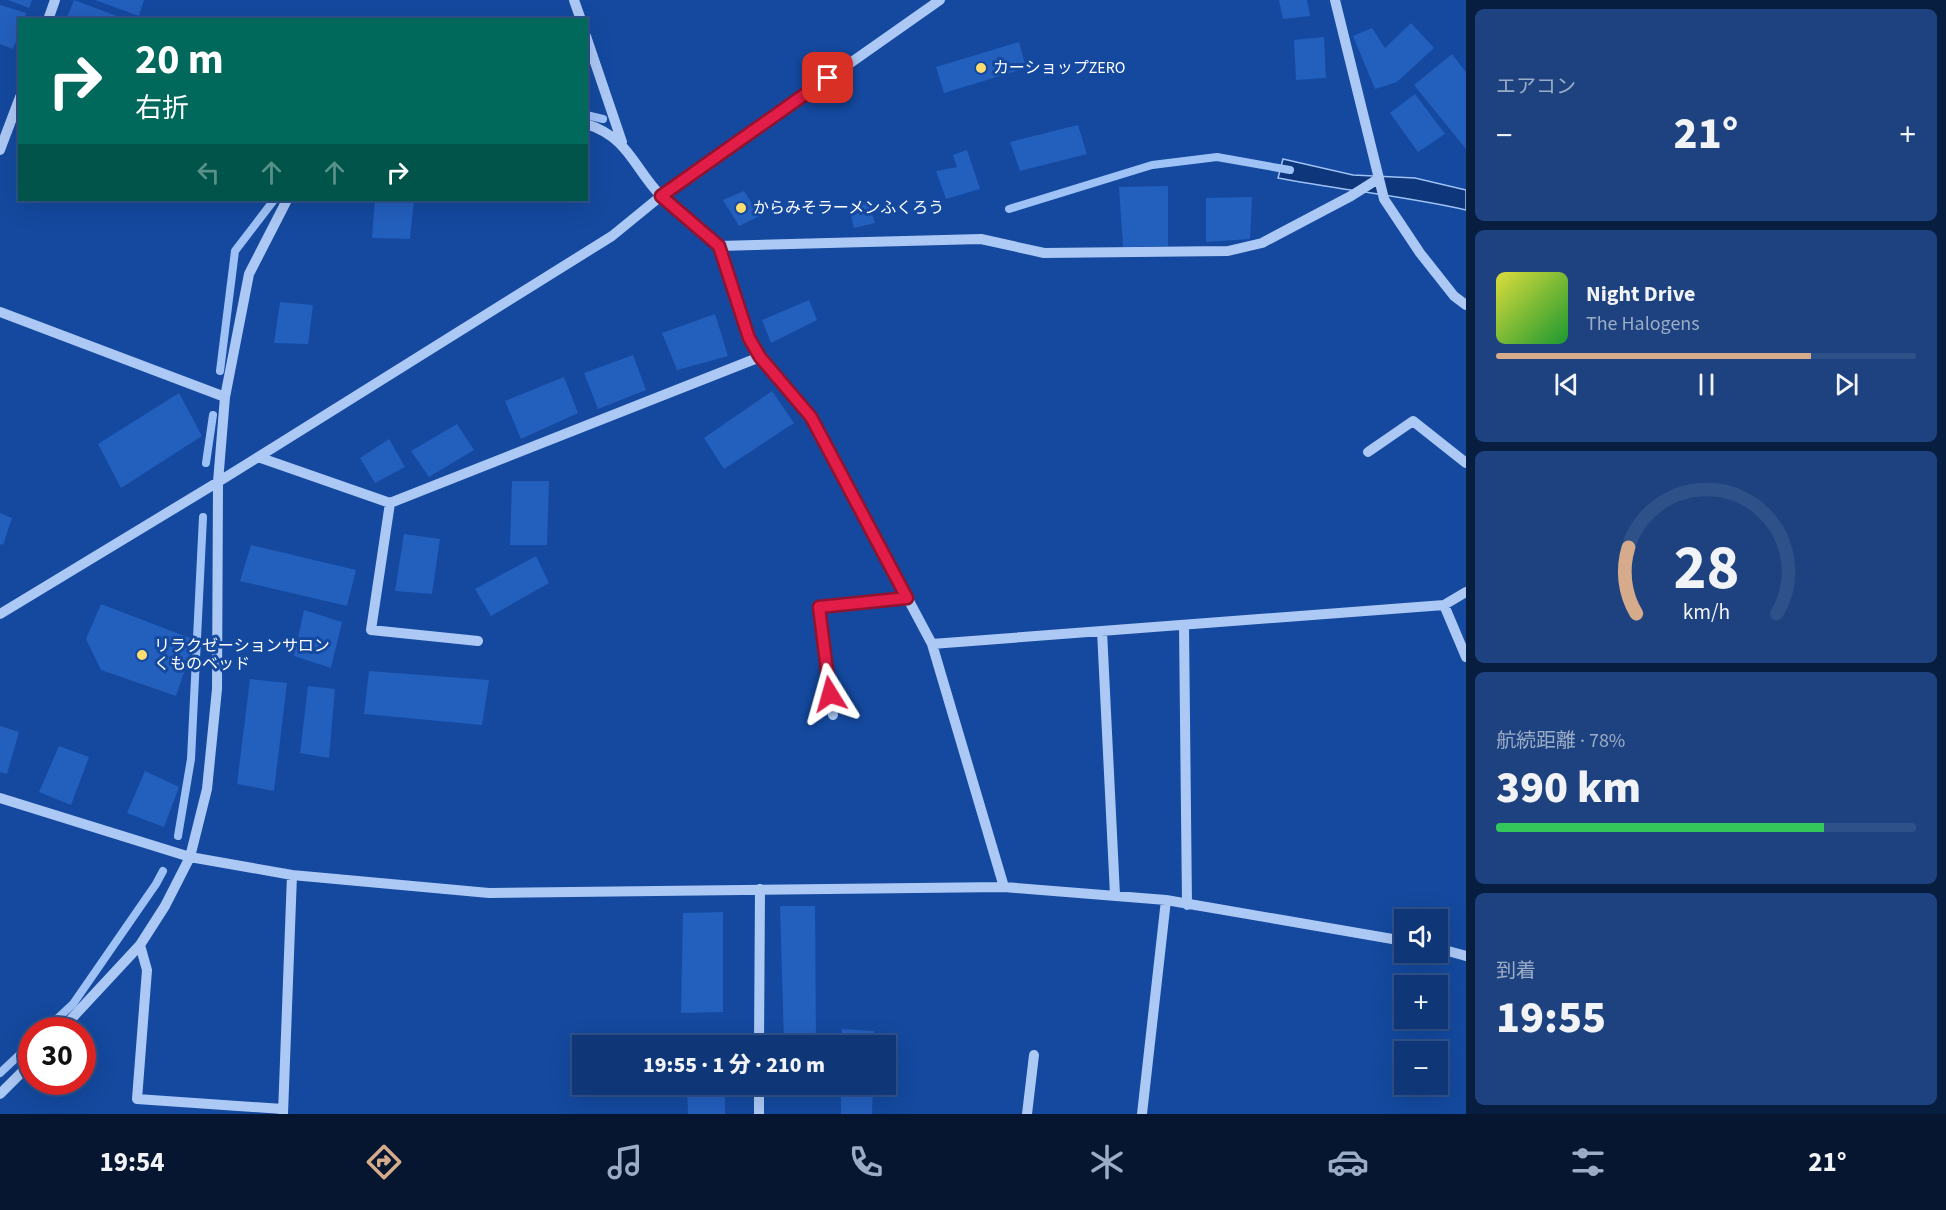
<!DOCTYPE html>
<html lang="ja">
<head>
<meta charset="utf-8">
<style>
  body { margin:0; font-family:"Source Sans 3","Noto Sans JP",sans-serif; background:#1d427f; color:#f1f3f6; height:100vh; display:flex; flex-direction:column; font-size:22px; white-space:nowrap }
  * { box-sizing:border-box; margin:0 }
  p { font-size:20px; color:#9bacc6 }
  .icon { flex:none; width:33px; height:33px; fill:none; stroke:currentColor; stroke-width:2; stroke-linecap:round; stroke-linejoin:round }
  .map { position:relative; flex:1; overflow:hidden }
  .drawer { display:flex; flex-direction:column; gap:9px; padding:9px; background:#081e41; width:480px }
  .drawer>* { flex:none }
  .hud { position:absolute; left:18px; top:18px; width:570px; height:183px; border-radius:0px; box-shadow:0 6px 24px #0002,0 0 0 2px #2f5189; background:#00695c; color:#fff; overflow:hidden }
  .buttons { position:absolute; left:1394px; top:909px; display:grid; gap:12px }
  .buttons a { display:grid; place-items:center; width:54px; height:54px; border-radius:0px; background:#0f3777; box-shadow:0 6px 24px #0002,0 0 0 2px #2f5189; font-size:30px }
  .speed { position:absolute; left:18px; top:1017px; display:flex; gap:12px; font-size:30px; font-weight:700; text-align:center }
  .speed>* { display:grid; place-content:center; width:78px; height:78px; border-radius:50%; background:#0f3777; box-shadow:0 6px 24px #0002,0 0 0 2px #2f5189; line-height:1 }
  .speed .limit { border:9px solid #d22; background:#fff; color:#111 }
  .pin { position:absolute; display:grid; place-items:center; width:51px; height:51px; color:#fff; margin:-26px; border-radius:12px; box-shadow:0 3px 9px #0006 }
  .me { position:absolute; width:66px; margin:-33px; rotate:352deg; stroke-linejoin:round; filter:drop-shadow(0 0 4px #0008) }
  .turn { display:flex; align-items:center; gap:21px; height:126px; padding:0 18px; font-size:27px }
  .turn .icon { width:78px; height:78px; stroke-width:2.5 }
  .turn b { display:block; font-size:42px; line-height:51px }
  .lanes { display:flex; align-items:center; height:57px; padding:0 18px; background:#0003; justify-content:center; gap:30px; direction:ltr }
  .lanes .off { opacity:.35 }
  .big { font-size:45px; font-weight:800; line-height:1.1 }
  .drawer .card { flex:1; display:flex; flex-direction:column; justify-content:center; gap:9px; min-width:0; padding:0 21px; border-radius:9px; background:#1d427f }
  .drawer .dial { align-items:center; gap:0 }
  .dial svg { height:156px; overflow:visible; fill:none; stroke:#2f5189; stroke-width:7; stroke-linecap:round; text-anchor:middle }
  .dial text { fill:#f1f3f6; stroke:none }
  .song { display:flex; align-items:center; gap:18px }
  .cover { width:72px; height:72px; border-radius:9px; background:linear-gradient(135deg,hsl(60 70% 55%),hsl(130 70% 35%)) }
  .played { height:6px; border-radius:3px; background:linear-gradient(90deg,#d6ab8b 75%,#2f5189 75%) }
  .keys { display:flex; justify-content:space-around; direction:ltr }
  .heat { display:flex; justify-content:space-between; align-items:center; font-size:33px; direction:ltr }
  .charge { height:9px; border-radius:4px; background:linear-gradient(90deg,#34c759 78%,#2f5189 0) }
  .trip { position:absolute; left:572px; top:1035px; width:324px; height:60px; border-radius:0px; background:#0f3777; box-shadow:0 6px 24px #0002,0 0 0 2px #2f5189; font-weight:800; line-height:60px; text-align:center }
  .menu { display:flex; height:96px; justify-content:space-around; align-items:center; background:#061630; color:#9bacc6 }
  .menu .icon { width:42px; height:42px }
  .menu .on { color:#d6ab8b }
  .menu b { font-size:27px; color:#f1f3f6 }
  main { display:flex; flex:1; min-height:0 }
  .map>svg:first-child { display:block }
  .water { fill:#0d367b; stroke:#9fc2f6; stroke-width:1.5 }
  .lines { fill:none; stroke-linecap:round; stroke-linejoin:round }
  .stream { stroke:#9fc2f6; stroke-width:8 }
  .building { fill:#235fbd }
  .minor { stroke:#acc8f4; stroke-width:10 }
  .route-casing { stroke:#92132f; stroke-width:15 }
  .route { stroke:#e11d48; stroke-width:10 }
  .poi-dot { fill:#ffde6f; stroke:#14499f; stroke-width:2 }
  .labels { text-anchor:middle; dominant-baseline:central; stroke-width:6; stroke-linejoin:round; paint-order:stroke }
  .poi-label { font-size:16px; fill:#fff; stroke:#14499f; text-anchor:start }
</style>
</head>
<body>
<main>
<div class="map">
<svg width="1466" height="1114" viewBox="0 0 1466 1114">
  <rect width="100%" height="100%" fill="#14499f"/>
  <path class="water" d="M1283 159 1353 175 1415 178 1466 190V210C1404 196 1341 190 1278 178Z"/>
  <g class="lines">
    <path class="stream" d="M586 115 603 119
      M1009 209 1152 165 1217 157 1290 170
      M220 371 235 251 274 200
      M206 463 213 415
      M178 836 191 759 203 517
      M45 1030 73 1004 156 884 163 871
      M0 1073 32 1043"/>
  </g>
  <path class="building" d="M8 0H32L29 8Z
    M74 0 125 19V20H66Z
    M95 0H144L139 16Z
    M1279 0H1307L1310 16 1283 19Z
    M0 5 26 13 24 20H20V32L13 49 0 44Z
    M1411 23 1434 48 1397 82 1375 89 1353 36 1372 28 1385 48Z
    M1324 37 1326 78 1296 80 1294 40Z
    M1019 42 1026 68 944 93 936 67Z
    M1452 54 1466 72V149L1414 85Z
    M1415 94 1445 134 1418 152 1390 113Z
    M1078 125 1087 154 1020 171 1010 142Z
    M967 150 980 189 946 199 936 171 957 167 953 155Z
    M1168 186V246L1123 247 1119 187Z
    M744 191 760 216 739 226 723 200Z
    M1252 197 1250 239 1206 242V198Z
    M375 200H414L410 239 372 238Z
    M868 201 875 223 854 228 849 207Z
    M809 300 817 320 771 343 762 320Z
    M280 302 313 305 308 344 274 343Z
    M715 314 728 356 677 370 662 333Z
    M633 355 646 390 598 409 584 373Z
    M564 377 578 413 521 439 505 401Z
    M772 391 794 423 724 469 704 438Z
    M179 393 202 436 121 488 98 444Z
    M457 424 474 450 429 477 411 451Z
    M389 439 405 467 375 483 360 458Z
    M512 481H549L547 545H510Z
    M0 513 12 518 3 545 0 544Z
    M404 534 440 539 432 594 395 591Z
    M251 545 356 570 347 606 240 581Z
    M536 556 549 583 491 616 475 589Z
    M101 604 195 640 176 696 101 670 86 639Z
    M304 610 342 622 331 668 294 656Z
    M369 671 489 680 482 725 364 714Z
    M250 679 287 683 274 791 237 784Z
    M308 686 335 689 329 758 300 753Z
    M0 726 19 732 7 774 0 772Z
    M59 746 89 757 71 805 39 792Z
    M145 771 179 787 164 827 127 813Z
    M780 906H815L816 1041 784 1043Z
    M723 912V1012L681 1013 683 913Z
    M842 1029 874 1031V1046H842Z
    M687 1084H725V1114H688Z
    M841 1084H873L872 1114H841Z"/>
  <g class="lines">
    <path class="minor" d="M574 0 581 20
      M1335 0 1384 199 1420 253 1454 296 1466 305
      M48 20 55 0
      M586 36 622 142
      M586 124C629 137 634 169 662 197 679 215 700 230 719 246L981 239 1044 253 1228 251 1262 243 1351 196 1378 179
      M0 150 20 97
      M0 312 225 397
      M760 357 811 417 932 644 1004 887
      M1368 452 1413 421 1466 463
      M258 457 390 503 760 357 749 338 719 246
      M390 503 371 630 478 641
      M1444 605 1466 657
      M0 614 218 482 612 236 661 196 940 0
      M1184 625 1187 905
      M1102 631 1115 895
      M932 644 1444 605 1466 592
      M833 715 818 607 907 598
      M0 798 190 857 292 875 489 893 1004 887 1166 900 1404 941
      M140 945 147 970 137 1099 283 1109
      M1437 948 1466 956
      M61 1030 140 945 165 906 190 857 207 789 217 689 218 482 225 397 249 274 287 200
      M759 1046 760 889
      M0 1094 32 1062
      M283 1114 292 875
      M759 1114V1084
      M1027 1114 1034 1055
      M1142 1114 1166 900"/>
  </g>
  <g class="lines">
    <g class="route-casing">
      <path id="route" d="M828 78 661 196 719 246 749 338 760 357 811 417 907 598 819 607 830 694"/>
    </g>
    <use href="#route" class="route"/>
  </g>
  <g class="poi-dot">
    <circle cx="981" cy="68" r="6"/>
    <circle cx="741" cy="208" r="6"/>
    <circle cx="142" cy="655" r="6"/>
  </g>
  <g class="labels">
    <g class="poi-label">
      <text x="993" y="68">カーショップZERO</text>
      <text x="753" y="208">からみそラーメンふくろう</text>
      <text x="154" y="646">リラクゼーションサロン<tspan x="154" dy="18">くものベッド</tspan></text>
    </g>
  </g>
</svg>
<div class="buttons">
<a><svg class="icon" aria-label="sound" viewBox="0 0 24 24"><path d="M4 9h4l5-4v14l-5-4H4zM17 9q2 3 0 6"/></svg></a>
<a>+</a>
<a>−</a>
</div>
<div class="speed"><div class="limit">30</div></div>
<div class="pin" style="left:828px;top:78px;background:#d93025"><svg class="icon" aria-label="arrive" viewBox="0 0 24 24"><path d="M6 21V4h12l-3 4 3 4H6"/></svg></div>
<svg class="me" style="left:830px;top:694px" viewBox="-20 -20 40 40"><path d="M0-17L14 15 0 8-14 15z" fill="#e11d48" stroke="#fff" stroke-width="4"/></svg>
<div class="trip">19:55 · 1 分 · 210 m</div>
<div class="hud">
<div class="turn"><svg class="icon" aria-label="right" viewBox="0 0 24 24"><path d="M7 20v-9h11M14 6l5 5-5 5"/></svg><div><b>20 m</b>右折</div></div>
<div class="lanes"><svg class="icon off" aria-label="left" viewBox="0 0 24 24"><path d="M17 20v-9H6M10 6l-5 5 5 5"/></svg><svg class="icon off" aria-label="ahead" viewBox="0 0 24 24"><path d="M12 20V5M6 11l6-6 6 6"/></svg><svg class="icon off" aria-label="ahead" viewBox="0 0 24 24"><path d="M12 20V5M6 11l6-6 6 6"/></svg><svg class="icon" aria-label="right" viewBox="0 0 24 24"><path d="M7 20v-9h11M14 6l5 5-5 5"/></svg></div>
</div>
</div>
<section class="drawer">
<div class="card"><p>エアコン</p>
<div class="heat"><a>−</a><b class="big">21°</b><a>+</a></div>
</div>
<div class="card">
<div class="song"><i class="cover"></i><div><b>Night Drive</b><p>The Halogens</p></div></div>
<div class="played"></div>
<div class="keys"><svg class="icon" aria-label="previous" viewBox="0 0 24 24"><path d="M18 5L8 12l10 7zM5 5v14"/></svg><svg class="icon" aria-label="pause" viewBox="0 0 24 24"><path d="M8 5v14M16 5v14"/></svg><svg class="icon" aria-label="next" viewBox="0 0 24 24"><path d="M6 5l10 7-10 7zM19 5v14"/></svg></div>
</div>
<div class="card dial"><svg viewBox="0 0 100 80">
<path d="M14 69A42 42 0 1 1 86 69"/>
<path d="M14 69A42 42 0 0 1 10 35" stroke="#d6ab8b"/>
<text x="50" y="56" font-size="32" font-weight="700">28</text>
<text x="50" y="72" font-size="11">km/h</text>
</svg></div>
<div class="card"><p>航続距離 · 78%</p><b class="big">390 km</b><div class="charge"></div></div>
<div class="card"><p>到着</p><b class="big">19:55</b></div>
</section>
</main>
<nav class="menu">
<b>19:54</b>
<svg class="icon on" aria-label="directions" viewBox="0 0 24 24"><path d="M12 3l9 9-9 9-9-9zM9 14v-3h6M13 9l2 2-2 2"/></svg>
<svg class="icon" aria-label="music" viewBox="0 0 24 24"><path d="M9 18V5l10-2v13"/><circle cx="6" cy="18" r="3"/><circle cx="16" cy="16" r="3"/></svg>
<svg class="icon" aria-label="phone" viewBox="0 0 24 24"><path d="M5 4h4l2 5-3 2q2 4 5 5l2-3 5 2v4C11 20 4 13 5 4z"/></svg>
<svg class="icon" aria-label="climate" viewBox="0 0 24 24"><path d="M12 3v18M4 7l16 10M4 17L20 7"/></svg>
<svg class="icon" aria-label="car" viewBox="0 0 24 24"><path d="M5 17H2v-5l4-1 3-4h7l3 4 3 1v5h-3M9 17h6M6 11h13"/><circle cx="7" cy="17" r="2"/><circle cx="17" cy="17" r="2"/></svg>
<svg class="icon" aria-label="filters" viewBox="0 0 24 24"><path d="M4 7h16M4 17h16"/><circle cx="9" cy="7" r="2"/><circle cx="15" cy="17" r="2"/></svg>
<b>21°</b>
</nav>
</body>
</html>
